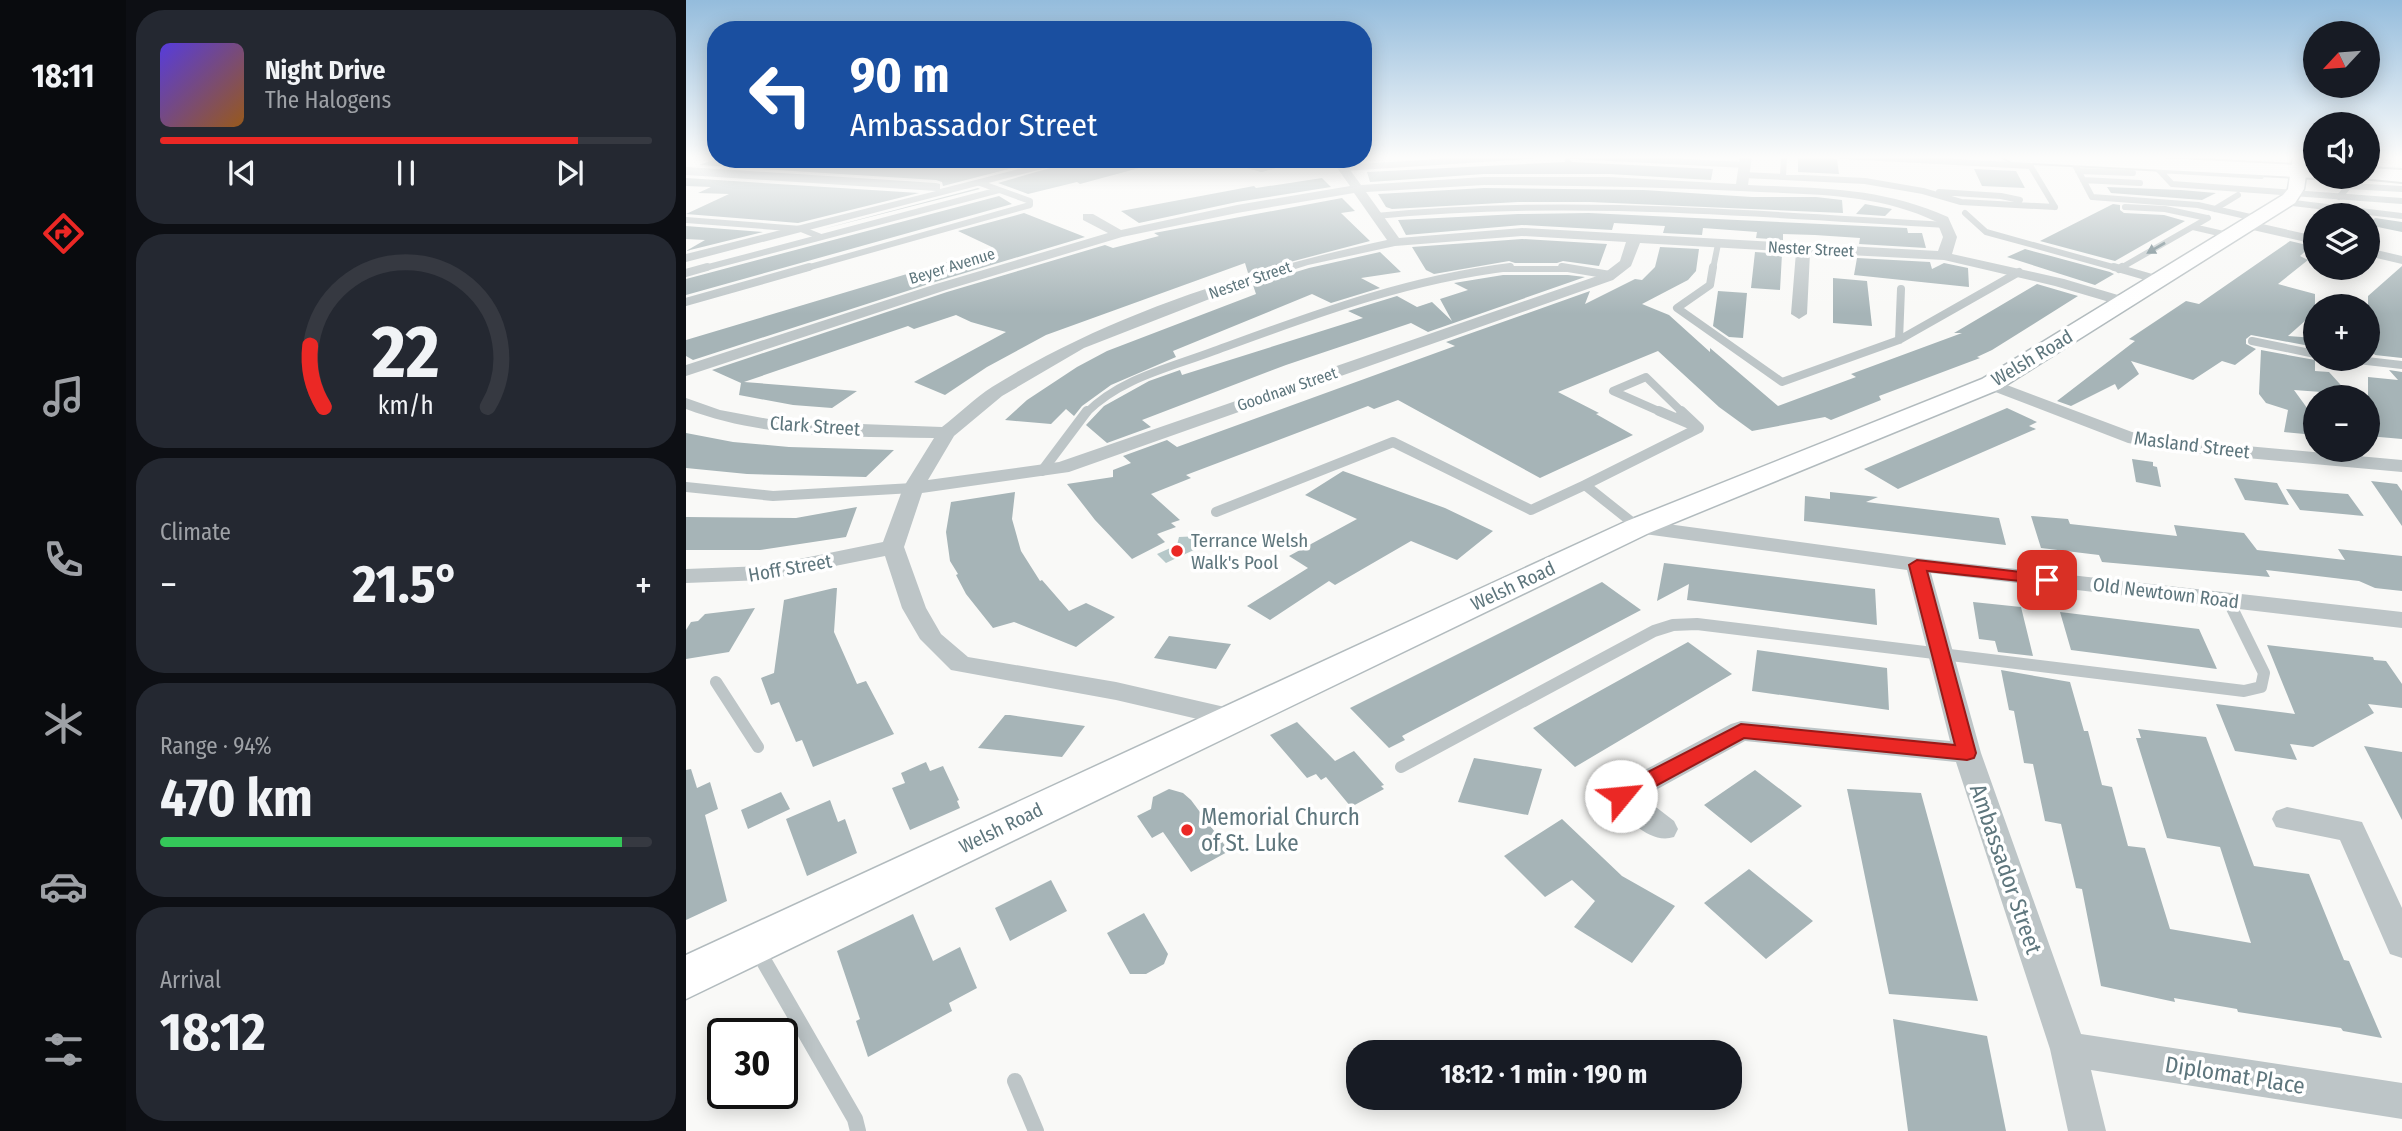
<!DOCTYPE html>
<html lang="en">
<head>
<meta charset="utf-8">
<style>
  body { margin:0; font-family:"Fira Sans Condensed",sans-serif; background:#242831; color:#f1f3f6; height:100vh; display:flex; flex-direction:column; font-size:26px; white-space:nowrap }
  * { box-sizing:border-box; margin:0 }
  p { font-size:23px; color:#9ea1a6 }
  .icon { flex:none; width:38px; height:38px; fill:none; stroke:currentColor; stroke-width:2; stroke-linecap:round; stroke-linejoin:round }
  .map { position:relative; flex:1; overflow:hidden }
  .sheet { display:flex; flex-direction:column; gap:10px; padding:10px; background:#0d0f14; width:560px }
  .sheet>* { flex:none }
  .guide { position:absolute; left:21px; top:21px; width:665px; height:147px; border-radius:28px; box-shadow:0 4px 18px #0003; background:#1a4fa0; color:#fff; overflow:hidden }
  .needle { width:46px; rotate:244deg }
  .fabs { position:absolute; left:1617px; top:21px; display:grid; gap:14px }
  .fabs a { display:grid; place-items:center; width:77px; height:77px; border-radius:50%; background:#171b24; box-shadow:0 4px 18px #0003; font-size:35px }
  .speed { position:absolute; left:21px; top:1018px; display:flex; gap:14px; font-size:35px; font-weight:700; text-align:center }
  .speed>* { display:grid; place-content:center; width:91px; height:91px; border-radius:50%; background:#171b24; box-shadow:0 4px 18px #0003; line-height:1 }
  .speed .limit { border:4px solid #111; border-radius:10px; background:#fff; color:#111 }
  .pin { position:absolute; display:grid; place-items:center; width:60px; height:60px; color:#fff; margin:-30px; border-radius:14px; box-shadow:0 4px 10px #0006 }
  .me { position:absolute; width:77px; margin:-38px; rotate:62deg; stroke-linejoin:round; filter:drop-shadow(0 0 5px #0008) }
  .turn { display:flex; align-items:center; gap:24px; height:147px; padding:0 28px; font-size:32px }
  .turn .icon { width:91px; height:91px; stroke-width:2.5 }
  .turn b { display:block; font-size:49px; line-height:60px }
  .big { font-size:52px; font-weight:700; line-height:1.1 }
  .sheet .tile { flex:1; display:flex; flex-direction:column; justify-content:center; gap:10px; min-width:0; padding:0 24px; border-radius:28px; background:#242831 }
  .sheet .dial { align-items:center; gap:0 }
  .dial svg { height:182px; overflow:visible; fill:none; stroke:#363941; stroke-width:7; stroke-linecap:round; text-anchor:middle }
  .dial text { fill:#f1f3f6; stroke:none }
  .song { display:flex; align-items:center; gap:21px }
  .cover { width:84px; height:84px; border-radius:10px; background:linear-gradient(135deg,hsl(250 70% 55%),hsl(30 70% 35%)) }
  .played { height:7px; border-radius:4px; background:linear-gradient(90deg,#eb2825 85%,#363941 85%) }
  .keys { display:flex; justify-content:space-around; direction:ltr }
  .heat { display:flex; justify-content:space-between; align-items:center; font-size:38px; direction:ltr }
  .charge { height:10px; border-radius:5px; background:linear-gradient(90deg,#34c759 94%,#363941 0) }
  .trip { position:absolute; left:660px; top:1040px; width:396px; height:70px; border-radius:28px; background:#171b24; box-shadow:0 4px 18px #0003; font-weight:700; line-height:70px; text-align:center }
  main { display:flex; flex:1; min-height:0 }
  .dock { display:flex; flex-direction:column; width:126px; justify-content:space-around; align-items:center; background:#090b0e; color:#9ea1a6 }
  .dock .icon { width:49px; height:49px }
  .dock .selected { color:#eb2825 }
  .dock b { font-size:32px; color:#f1f3f6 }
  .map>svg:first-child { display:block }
  .water { fill:#b6c8c9 }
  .building { fill:#a6b4b7 }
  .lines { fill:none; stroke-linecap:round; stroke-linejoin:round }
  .secondary-casing { stroke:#b2bbbe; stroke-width:3 }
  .highway-casing { stroke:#b3babc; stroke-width:4 }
  .lane-far4 { stroke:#bdc5c7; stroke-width:6 }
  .lane-far3 { stroke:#bdc5c7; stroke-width:8 }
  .lane-far2 { stroke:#bdc5c7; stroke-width:10 }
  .lane-far1 { stroke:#bdc5c7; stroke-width:12 }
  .lane { stroke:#bdc5c7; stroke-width:16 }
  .street { fill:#bdc5c7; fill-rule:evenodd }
  .secondary { fill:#fff; fill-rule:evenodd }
  .highway { fill:#fff; fill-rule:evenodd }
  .oneway { fill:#5e767d }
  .route { fill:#eb2825; stroke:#991a18; stroke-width:2 }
  .poi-dot { fill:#eb2825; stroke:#fff; stroke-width:2.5 }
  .labels { text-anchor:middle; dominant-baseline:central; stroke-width:7; stroke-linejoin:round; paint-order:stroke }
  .far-street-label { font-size:16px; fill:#5e767d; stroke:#fff }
  .street-label { font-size:19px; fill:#5e767d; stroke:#fff }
  .poi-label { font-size:19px; fill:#5e767d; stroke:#fff; text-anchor:start }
  .near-poi-label { font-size:23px; fill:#5e767d; stroke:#fff; text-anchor:start }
  .near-street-label { font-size:23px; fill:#5e767d; stroke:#fff }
</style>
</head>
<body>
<main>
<nav class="dock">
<b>18:11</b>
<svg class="icon selected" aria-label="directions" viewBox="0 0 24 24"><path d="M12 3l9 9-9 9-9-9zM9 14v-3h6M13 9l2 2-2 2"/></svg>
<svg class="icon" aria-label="music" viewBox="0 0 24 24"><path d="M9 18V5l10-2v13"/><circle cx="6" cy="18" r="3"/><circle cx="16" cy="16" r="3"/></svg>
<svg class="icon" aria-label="phone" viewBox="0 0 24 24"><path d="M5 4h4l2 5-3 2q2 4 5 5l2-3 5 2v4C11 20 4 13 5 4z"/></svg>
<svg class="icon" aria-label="climate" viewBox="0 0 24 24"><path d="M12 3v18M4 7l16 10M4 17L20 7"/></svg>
<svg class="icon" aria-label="car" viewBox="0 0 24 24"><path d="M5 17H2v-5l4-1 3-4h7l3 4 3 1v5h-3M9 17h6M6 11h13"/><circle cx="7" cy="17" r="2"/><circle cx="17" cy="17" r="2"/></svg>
<svg class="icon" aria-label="filters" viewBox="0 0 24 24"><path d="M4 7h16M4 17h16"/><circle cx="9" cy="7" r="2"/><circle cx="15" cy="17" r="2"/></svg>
</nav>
<section class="sheet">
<div class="tile">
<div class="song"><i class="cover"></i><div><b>Night Drive</b><p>The Halogens</p></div></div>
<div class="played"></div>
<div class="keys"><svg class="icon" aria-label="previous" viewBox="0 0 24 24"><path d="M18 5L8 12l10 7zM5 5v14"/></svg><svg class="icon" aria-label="pause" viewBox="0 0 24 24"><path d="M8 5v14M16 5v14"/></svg><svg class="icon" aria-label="next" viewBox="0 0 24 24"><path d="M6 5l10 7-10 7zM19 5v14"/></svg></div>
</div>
<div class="tile dial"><svg viewBox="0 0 100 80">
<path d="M14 69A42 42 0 1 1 86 69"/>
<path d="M14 69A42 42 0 0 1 8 42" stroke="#eb2825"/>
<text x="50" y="56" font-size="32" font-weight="700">22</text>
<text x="50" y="72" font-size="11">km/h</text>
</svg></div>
<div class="tile"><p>Climate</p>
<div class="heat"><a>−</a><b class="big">21.5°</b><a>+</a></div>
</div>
<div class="tile"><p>Range · 94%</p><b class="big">470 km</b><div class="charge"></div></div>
<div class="tile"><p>Arrival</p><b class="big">18:12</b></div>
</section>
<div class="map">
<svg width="1716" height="1131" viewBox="0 0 1716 1131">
  <rect width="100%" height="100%" fill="#f9f9f7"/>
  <path class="water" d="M515 536 512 548 480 563 471 554 491 545 493 537Z"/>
  <path class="building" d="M880 156 886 162 1027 169 1025 180 923 174H798L684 182 681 172 879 162Z
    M1112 157 1151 159 1153 174 1112 172Z
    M30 159H361L257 186 256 182 250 180 13 165Z
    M396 159H463L464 165 394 184 391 182 342 194 312 183Z
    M1288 169 1330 171 1339 188 1296 186Z
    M0 178 233 193 112 223 0 214 43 194 12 193 25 187 0 186Z
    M636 178 645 187 551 202 453 223 435 211 568 186 570 188Z
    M1421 187 1495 190 1530 193 1516 200 1425 193Z
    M292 188 294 189 133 230Z
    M798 188 958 190 1066 197H1130L1156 200 1157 213 904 202H832L706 209 700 207 692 194Z
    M313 196 326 204 0 295V279Z
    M656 198 669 211 655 213 684 241 562 273 559 263 360 335 301 367 259 395 228 382 320 332 285 322 270 315 228 329 222 326 58 382 171 391 146 408 107 405 53 395 55 383 26 370 261 292 419 245 427 248 473 236 468 233Z
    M1179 204 1206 209 1199 216 1170 214Z
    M1427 204 1434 205V210L1438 213 1478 215 1499 221 1429 261 1354 241Z
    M338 213 399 237 249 282 7 360 0 356V340L308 248 272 231Z
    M903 213 1221 228 1222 233H1236L1240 248 1173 244 1174 238 1129 235 1097 234V240L1070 238 1071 232 1017 228 1016 235 977 233 979 226 928 223 926 230 836 225 720 235 712 220 832 214Z
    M1689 218 1716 222V232L1682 225Z
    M0 226 77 232 0 251 19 240 0 239Z
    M836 239 921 244 913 266 877 261 871 263H829L823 261 748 274 740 270 726 247Z
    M1604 241 1625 246 1614 256 1622 260 1592 284 1629 294V312L1602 336 1629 338V347L1565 335 1560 339V344L1570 349 1549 365 1536 361 1507 380 1445 361 1453 374 1432 390 1429 384 1385 406 1371 401 1449 341 1443 339 1500 301 1513 304Z
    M974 247 1013 249 1010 271 1002 280 956 304 983 315 1024 352V348L1092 406 1170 377 1165 374 1276 333H1268L1351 284 1392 296 1306 350 1291 357 1294 358 1193 396 1195 400 1145 420 1139 417 1066 431 1033 407 972 351 872 392 913 413 910 414 947 435 854 478 712 400 688 409 682 406 500 475 505 478 465 494 494 520 485 523 490 527 471 534 479 542 446 559 409 520 381 484 427 477V470L445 463 437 456 481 440 491 447 769 346 760 342 904 291 899 304 949 279 956 280 969 267Z
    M1339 249 1424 272 1428 274 1409 285 1321 257Z
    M694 252 715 272 675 278 694 288 645 303 626 294 487 351 490 357 425 385 396 406 388 416 380 409 365 424 319 420 341 400 391 367 421 351 570 294 567 285 623 268Z
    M1069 252 1096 254 1094 290 1065 288Z
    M1171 258 1244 262 1246 269 1258 263 1282 268 1283 287 1168 275Z
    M1716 266V358L1689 355 1682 347 1684 339 1682 337V296Z
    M817 275H882L899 277 742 332 725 323 600 365 456 420 465 427 421 443 400 425 418 406 463 381 494 370 496 375 677 318 662 311 711 296 731 307 746 302 766 321 754 299 782 290 768 283Z
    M1147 278 1181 281 1186 326 1147 323Z
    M1032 291 1061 293 1057 338 1043 337 1027 326Z
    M1575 350 1629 360V371L1643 372 1663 394 1608 390 1629 419V435L1598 432 1602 410 1580 403 1573 394Z
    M1703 370 1716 372V439L1682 436V377L1712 380Z
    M1321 408 1351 422 1343 426 1350 429 1212 489 1178 469Z
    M0 433 47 442 103 447 208 450 180 477 61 474 0 468Z
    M1446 459 1467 462V466L1471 467 1475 487 1450 482Z
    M657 471 759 508 807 531 771 560 725 541 649 585 643 581 584 620 561 606 622 568 603 556 671 519 619 495Z
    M1548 478 1591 483 1603 505 1559 500Z
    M1685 481 1711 484 1716 491V526Z
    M1600 489 1662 494 1678 516 1614 510Z
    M329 492 326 519 335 551 354 581 356 580 383 611 400 603 429 617 390 647 328 622 307 628 280 594 270 575 272 574 264 561 260 532 265 502Z
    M1144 492 1192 497 1180 502 1313 518 1320 545 1118 521 1119 496 1144 499Z
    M171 507 160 537 74 550H0V517L110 518Z
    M1345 516 1382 519 1384 524 1491 536 1488 525 1558 533 1571 550 1659 560 1652 549 1716 556V591L1689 588 1673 581 1580 570 1584 577 1416 562 1413 555 1355 548Z
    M978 563 1189 589 1191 625 1001 600 1003 584 971 601Z
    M916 582 955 610 716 736 719 740 703 748 664 708Z
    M148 588H151L148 632 171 684 180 681 208 734 127 767 116 740 110 742 93 702 85 705 75 678 88 673 98 600Z
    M1287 602 1335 607 1347 656 1312 652 1309 641 1293 639Z
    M69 608 43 652 0 659V630L5 622 12 621 19 614Z
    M1374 612 1513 629 1531 669 1385 650Z
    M483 636 545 644 530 669 468 658Z
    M1002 642 1046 674 889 767 847 728Z
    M1581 645 1687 657 1688 660 1700 661 1716 684V708L1682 704 1688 713 1627 747 1604 744 1611 760 1549 751 1530 704 1609 714Z
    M1071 650 1201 668 1203 710 1066 691Z
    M1315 670 1384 682 1398 731H1402L1416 785 1426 787 1442 846 1459 848 1484 929 1565 943 1534 847 1481 838 1450 738H1455L1452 729 1520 737 1568 866 1623 874 1658 960 1663 961 1696 1038 1657 1031 1655 1028 1552 1012 1551 1009 1488 998 1489 1002 1415 986 1396 889 1390 888 1375 824 1359 821 1347 764 1338 763 1328 711 1323 710Z
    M319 715H324L399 726 376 757 292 748Z
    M611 722 649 761 668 751 698 785 695 786 698 789 665 807 640 777 635 780 630 774 621 778 584 735Z
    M1678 746 1716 752V820Z
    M788 758 856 769 842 815 772 802Z
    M240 762 244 771 257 766 273 800 271 801 274 808 224 830 206 788 219 783 215 773Z
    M5 769 11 788 24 782 32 809 19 815 41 901 0 920V770Z
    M1069 770 1116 806 1065 843 1018 805Z
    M483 789 497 793 505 800 543 851 505 872 477 832 466 838 451 816 465 809 467 797Z
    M1161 789 1235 793 1292 1001 1203 994Z
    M95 792 104 809 62 829 55 810Z
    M144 800 152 822 159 819 171 853 121 876 100 819Z
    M876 819 936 876 989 906 946 963 888 927 909 901 886 880 859 897 818 856Z
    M1063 869 1127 921 1080 959 1018 903Z
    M365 880 381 911 324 941 309 908Z
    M458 913 482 954 478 964 460 974H444L421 933Z
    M227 914 247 961 274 947 291 988 263 1003 266 1011 182 1057 170 1021 174 1019 151 951Z
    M1207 1019 1301 1036 1320 1131H1222Z"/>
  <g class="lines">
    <g class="secondary-casing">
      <path id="secondary" d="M1607 156H1623L1618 189 1609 203 1314 389 963 533 0 999V955L941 521 1296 379 1597 195 1602 189Z"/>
    </g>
    <g class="highway-casing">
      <path id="highway" d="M1316 156H1437L1629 166V177H1634L1629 178 1325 162Z
        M1682 168 1716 170V182L1675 178 1682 177Z"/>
    </g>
    <path class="lane-far4" d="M886 156 1059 165
      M1156 156 1345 166
      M553 159 547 161 576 169 609 159
      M1386 159 1406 197 1512 205 1573 219
      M1342 162 1369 207
      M658 168 845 156
      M1473 170 1486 184 1716 201
      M1473 170 1575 176
      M1392 171 1447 173
      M1058 175 1179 181 1237 191 1275 202 1369 207
      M1097 177 1098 156
      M1397 180 1454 183
      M1253 192 1315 196 1334 200
      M1653 197 1663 186 1716 189
      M1599 202 1716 216
      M1439 207 1479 209 1521 218
      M1529 209 1552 195
      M1279 213 1300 232 1434 269
      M690 216C880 197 1069 214 1259 225
      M0 220 115 229 135 237
      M1507 227 1546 236
      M15 269 313 190
      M117 269 344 205V201L294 183
      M810 269H887
      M1027 269 1032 244
      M1433 269 1522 218"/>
    <path class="lane-far3" d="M876 267 924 275
      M1027 267 1024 285 991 308 1096 382 1213 340 1333 272
      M1428 267 1473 280
      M1433 269 1436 267
      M0 273 21 267
      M0 302 123 267
      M1213 340 1215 289
      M1566 341 1629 354
      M1663 359 1716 365
      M400 413C435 378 483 368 528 351 627 315 718 280 824 267
      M977 413 927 391 960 377 997 413"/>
    <path class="lane-far2" d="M973 411 1013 428
      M995 411 1013 428
      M356 471 401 411
      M899 485 1013 428
      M0 487 87 496 227 488
      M530 512 707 442 845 510 899 485 952 527"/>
    <path class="lane-far1" d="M30 682 72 747
      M715 767 968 631 987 625 1011 624 1558 691 1575 687 1578 673 1542 600"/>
    <path class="lane" d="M72 951 169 1119 172 1131
      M329 1081 350 1131"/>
    <path class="street" d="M1054 156H1066L1062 185C1133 188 1196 187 1262 217L1271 237 1266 254 1378 279 1442 298 1445 301 1437 306 1369 286 1258 260 1124 253 1121 314 1113 319 1105 314 1110 252 954 243 945 266 927 280 383 472 236 493 218 547 240 608 255 634 282 657 430 682 556 711 560 718 556 725 546 727 430 700 265 670 234 639 216 608 199 556 79 580 0 583V569L79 566 197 542 217 488 248 438C165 436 79 439 0 409V398L34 410 93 421 256 427C273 414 289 398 306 387 424 313 566 269 701 240L668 193 551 213 436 237 260 290 0 376V365L250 284 422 233 397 220V214H407L435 230 551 205 664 186 649 165 655 162 659 163 675 185 798 177H923L1050 184ZM798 185C883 185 968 187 1054 191 1123 195 1188 192 1251 222L1257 237 1252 251 836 228 713 238 680 192ZM836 236 940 242 934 261 917 274 373 462 242 480 268 436 316 396 398 348 562 284 622 265 709 246Z
      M373 159H394L0 262V254L250 191 0 175V167L250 183 254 184V189Z
      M1563 221 1629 236V244L1558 228 1556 225Z
      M1682 248 1716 256V264L1682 256Z
      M1305 379 1446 432 1494 440 1716 460V472L1494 452 1442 443 1299 388 1296 384 1299 380Z
      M952 520 1231 558 1716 612V628L1245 573 1295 753 1395 1034 1716 1083V1119L1405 1070 1420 1131H1382L1364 1049 1270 762 1059 741 957 797 988 821 992 829 988 837C964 845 942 818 925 804L920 796 925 788 1045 724 1055 721 1264 741 1221 570 944 532 941 527 944 522Z
      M1601 807 1676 822 1716 908V958L1704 954 1654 840 1590 827 1586 819 1590 811Z"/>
    <use href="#secondary" class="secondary"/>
    <use href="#highway" class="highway"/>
  </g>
  <defs><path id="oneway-solid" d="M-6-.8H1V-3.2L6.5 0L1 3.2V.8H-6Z" transform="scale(1.75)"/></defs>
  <use class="oneway" href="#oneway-solid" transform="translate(1470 248) rotate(150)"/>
  <linearGradient id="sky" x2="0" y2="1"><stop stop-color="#94bcdc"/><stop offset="0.5" stop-color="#fcfcfb"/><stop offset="1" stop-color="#fcfcfb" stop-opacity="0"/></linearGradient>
  <rect width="1716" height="314" fill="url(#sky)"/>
  <path class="route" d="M1231 560 1361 575 1369 580 1361 584 1241 571 1290 753 1288 758 1281 760 1058 738 942 801 935 803 927 801 924 796 927 790 1055 724 1269 745 1223 565Z"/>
  <g class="poi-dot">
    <circle cx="491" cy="551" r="7"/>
    <circle cx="501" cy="830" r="7"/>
  </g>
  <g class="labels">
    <g class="far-street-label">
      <text transform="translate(1125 249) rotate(3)">Nester Street</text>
      <text transform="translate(266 266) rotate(-17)">Beyer Avenue</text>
      <text transform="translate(564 280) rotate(-19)">Nester Street</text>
      <text transform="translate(601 389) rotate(-19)">Goodnaw Street</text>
    </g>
    <g class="street-label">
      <text transform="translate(1346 358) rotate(-31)">Welsh Road</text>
      <text transform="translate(129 426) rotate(4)">Clark Street</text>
      <text transform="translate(1506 445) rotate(7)">Masland Street</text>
      <text transform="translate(104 568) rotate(-10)">Hoff Street</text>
      <text transform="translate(827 586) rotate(-25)">Welsh Road</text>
      <text transform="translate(1480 593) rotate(7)">Old Newtown Road</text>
      <text transform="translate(315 828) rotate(-26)">Welsh Road</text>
    </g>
    <g class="poi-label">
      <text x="505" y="540">Terrance Welsh<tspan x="505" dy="22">Walk's Pool</tspan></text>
    </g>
    <g class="near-poi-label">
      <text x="515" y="817">Memorial Church<tspan x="515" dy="26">of St. Luke</tspan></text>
    </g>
    <g class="near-street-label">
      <text transform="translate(1320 869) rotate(71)">Ambassador Street</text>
      <text transform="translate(1549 1075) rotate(9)">Diplomat Place</text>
    </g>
  </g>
</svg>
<div class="fabs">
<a><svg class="needle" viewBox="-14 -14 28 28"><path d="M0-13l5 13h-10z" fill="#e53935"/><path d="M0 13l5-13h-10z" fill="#9ea1a6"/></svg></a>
<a><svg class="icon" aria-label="sound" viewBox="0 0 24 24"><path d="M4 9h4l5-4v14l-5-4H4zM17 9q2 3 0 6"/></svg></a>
<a><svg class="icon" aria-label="layers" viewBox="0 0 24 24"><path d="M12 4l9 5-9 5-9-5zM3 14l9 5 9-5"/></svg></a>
<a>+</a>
<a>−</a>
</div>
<div class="speed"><div class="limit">30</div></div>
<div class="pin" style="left:1361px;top:580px;background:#d93025"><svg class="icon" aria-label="arrive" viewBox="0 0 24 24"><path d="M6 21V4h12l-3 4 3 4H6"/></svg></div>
<svg class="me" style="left:935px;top:796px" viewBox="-20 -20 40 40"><circle r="19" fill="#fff"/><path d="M0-13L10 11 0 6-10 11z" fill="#eb2825"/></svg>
<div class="trip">18:12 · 1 min · 190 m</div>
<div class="guide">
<div class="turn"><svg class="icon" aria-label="left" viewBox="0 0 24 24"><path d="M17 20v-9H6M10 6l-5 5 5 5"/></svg><div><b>90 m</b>Ambassador Street</div></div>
</div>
</div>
</main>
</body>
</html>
